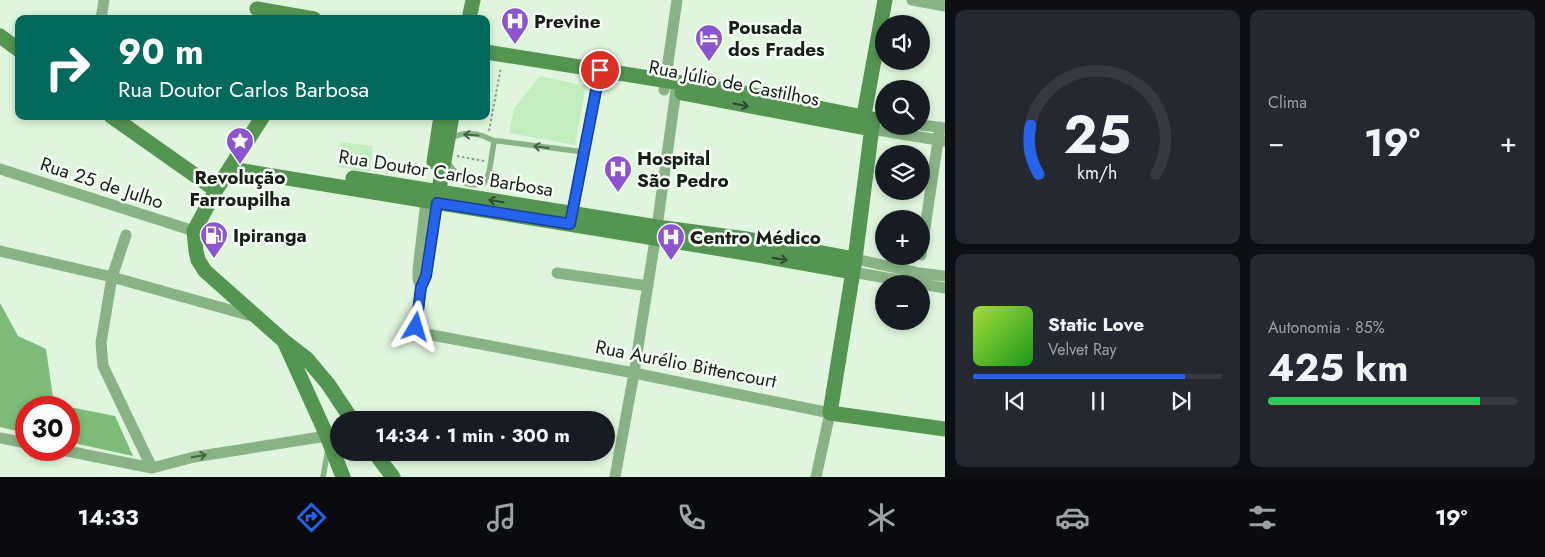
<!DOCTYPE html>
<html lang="pt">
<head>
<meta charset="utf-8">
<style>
  body { margin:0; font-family:Jost,sans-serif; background:#242831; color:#f1f3f6; height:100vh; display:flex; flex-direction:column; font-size:19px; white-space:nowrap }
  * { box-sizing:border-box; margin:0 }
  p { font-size:16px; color:#9ea1a6 }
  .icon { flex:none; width:28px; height:28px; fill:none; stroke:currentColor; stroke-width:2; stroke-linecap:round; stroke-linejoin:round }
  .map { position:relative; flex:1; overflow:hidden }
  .sheet { display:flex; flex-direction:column; gap:10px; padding:10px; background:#0d0f14; width:600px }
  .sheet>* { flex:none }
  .top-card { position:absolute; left:15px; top:15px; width:475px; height:105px; border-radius:10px; box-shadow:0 2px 8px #0003; background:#00695c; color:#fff; overflow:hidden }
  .buttons { position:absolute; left:875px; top:15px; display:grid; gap:10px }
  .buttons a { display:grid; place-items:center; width:55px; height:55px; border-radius:50%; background:#171b24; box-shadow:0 2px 8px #0003; font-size:25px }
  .speed { position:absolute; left:15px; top:396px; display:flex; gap:10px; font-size:25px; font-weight:700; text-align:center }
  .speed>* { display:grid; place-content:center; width:65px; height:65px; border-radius:50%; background:#171b24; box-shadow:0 2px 8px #0003; line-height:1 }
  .speed .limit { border:8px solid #d22; background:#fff; color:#111 }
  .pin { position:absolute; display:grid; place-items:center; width:42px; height:42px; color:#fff; margin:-21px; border:2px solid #fff; border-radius:50%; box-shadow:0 1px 5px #0007 }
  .me { position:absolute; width:55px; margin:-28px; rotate:7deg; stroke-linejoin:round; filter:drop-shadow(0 0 4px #0008) }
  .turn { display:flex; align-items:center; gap:18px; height:105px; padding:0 20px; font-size:22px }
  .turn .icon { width:65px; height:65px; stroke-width:2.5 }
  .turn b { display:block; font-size:35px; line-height:42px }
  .big { font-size:38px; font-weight:700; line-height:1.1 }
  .sheet .tile { flex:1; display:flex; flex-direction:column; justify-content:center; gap:8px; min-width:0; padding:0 18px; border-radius:10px; background:#242831 }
  .sheet .dial { align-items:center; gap:0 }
  .dial svg { height:130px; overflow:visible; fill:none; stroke:#363941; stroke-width:7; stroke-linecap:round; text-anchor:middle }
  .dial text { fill:#f1f3f6; stroke:none }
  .song { display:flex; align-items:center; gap:15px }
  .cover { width:60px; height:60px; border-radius:8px; background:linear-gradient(135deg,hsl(80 70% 55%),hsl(120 70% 35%)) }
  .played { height:5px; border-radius:2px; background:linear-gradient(90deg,#2563eb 85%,#363941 85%) }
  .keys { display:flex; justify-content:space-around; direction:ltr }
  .heat { display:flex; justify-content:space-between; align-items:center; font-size:28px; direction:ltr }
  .charge { height:8px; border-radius:4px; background:linear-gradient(90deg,#34c759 85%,#363941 0) }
  .sheet .tiles { flex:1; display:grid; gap:10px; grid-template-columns:repeat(2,1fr) }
  .trip { position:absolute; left:330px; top:411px; width:285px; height:50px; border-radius:25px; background:#171b24; box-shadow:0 2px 8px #0003; font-weight:700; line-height:50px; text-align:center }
  .dock { display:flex; height:80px; justify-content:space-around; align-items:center; background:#090b0e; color:#9ea1a6 }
  .dock .icon { width:35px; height:35px }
  .dock .on { color:#2563eb }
  .dock b { font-size:22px; color:#f1f3f6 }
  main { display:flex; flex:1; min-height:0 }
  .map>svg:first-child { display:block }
  .green { fill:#c4ecc1 }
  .forest { fill:#7dbc79 }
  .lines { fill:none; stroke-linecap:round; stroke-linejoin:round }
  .path { stroke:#8c9c8b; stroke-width:2; stroke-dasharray:2.5 2.5; stroke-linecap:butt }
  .lane { stroke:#89b386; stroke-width:5.5 }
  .street { stroke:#89b386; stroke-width:11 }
  .secondary { stroke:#559552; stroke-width:15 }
  .oneway { stroke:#2d482c }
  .oneway2 { stroke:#4a6249 }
  .route-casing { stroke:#184099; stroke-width:12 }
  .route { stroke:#2563eb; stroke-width:9 }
  .labels { text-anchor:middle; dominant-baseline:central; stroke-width:5; stroke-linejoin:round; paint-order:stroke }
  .poi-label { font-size:19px; font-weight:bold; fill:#171f17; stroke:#f5fef4; text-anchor:start }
  .street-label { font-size:19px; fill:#171f17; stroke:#f5fef4 }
</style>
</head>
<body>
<main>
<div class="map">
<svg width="945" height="477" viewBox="0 0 945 477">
  <rect width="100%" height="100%" fill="#dff5dd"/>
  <path class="green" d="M540 76 586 86 575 145 509 133 514 109Z
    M341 142 373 146 370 172 337 167Z"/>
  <path class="forest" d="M0 303 18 336 46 349 54 404 115 416 133 456 69 442V408H26V433L0 427Z"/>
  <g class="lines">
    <path class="path" d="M489 131 501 67
      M457 156 484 161"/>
    <path class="lane" d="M449 139C460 133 472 132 483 136 489 138 492 142 499 141L584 152
      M446 161C460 175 460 190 484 183L489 173 494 142
      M323 477 328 449"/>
    <path class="street" d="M912 0 945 6
      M101 19 104 0
      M664 90 677 0
      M921 125 945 128
      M871 129 944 141
      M0 169 194 231
      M437 203 426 276 421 287 416 327 421 333 634 373 830 413 816 477
      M571 220 600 70
      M126 235 112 277 101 343 103 366 152 468
      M0 251 112 277 255 317
      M921 255 940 127
      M855 259 919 273 945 276
      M853 272 920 284
      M557 273 648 286
      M921 284 945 288
      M421 287 418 279V270L426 201
      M0 438 26 443
      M62 450 152 468 194 457 327 436
      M615 477 634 373 657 227 677 83"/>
    <path class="secondary" d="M257 9 314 19
      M469 19 473 0
      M0 36 19 50
      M486 52 744 93 873 119 855 259 830 413 945 429
      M682 93 871 129
      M111 116 216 190
      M263 116 216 190 194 231 196 251 198 260 205 271 284 341 327 436 343 477
      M862 126 885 0
      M434 162 441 116
      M231 169 752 254 853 272
      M353 178 657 227 747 239 855 259
      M437 201 452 116
      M285 342 307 359 328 384 352 420
      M374 452 393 477"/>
  </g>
  <defs><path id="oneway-shaft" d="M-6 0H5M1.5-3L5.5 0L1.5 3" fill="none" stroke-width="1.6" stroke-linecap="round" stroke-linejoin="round" transform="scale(1.25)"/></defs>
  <g class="oneway">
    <use href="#oneway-shaft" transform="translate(741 105) rotate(11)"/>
    <use href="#oneway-shaft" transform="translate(496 201) rotate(-170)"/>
    <use href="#oneway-shaft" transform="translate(780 259) rotate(10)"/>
  </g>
  <g class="oneway2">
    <use href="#oneway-shaft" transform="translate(471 135) rotate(-176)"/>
    <use href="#oneway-shaft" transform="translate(541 147) rotate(-172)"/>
    <use href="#oneway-shaft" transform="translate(199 456) rotate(-10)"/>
  </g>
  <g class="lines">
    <g class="route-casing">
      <path id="route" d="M416 327 421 287 426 276 437 203 570 224 600 70"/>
    </g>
    <use href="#route" class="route"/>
  </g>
  <defs>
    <g id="hospital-pin" transform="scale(1.4375)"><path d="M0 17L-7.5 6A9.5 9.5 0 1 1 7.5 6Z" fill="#8c55cd" stroke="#f5fef4"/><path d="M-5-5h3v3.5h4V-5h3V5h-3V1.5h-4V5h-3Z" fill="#fff"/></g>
    <g id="hotel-pin" transform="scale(1.4375)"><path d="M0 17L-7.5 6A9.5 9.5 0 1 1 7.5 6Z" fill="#8c55cd" stroke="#f5fef4"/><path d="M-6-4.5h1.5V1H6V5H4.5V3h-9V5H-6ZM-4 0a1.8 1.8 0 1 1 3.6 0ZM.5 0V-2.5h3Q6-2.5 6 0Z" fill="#fff"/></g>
    <g id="sight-pin" transform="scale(1.4375)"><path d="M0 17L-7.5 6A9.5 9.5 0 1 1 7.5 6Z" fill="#8c55cd" stroke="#f5fef4"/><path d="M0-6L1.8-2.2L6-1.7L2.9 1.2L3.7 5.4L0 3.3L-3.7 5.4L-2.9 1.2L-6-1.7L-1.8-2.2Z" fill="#fff"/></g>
    <g id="fuel-pin" transform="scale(1.4375)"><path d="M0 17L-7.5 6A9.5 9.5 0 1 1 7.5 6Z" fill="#8c55cd" stroke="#f5fef4"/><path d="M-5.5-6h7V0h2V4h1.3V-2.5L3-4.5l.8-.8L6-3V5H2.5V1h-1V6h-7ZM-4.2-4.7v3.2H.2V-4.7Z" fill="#fff"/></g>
  </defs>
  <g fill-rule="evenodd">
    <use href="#hospital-pin" x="515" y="21"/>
    <use href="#hotel-pin" x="709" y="38"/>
    <use href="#sight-pin" x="240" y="141"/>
    <use href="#hospital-pin" x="618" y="169"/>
    <use href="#fuel-pin" x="214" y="235"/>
    <use href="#hospital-pin" x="671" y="237"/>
  </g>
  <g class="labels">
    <g class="poi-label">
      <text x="534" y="21">Previne</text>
      <text x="728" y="27">Pousada<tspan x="728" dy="22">dos Frades</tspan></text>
      <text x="637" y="158">Hospital<tspan x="637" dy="22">São Pedro</tspan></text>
      <text x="240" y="177" text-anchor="middle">Revolução<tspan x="240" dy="22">Farroupilha</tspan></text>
      <text x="233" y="235">Ipiranga</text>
      <text x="690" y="237">Centro Médico</text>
    </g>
    <g class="street-label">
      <text transform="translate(734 83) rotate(11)">Rua Júlio de Castilhos</text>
      <text transform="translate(446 173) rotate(9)">Rua Doutor Carlos Barbosa</text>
      <text transform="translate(102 183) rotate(18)">Rua 25 de Julho</text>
      <text transform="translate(686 364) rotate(11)">Rua Aurélio Bittencourt</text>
    </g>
  </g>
</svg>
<div class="buttons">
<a><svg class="icon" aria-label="sound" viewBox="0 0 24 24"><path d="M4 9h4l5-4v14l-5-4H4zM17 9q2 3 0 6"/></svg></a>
<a><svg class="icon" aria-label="search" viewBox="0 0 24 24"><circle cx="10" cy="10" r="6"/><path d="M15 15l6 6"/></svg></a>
<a><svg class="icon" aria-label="layers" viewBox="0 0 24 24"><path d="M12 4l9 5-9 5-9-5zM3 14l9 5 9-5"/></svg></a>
<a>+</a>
<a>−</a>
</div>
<div class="speed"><div class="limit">30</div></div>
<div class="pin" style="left:600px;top:70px;background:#d93025"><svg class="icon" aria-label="arrive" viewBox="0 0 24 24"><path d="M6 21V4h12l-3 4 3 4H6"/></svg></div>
<svg class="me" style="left:416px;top:327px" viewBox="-20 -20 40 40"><path d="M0-17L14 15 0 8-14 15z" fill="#2563eb" stroke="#fff" stroke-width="4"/></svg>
<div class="trip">14:34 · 1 min · 300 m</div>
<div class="top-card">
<div class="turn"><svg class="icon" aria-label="right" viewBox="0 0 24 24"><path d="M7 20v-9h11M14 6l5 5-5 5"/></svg><div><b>90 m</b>Rua Doutor Carlos Barbosa</div></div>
</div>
</div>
<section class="sheet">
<div class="tiles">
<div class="tile dial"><svg viewBox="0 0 100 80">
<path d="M14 69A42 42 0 1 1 86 69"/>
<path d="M14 69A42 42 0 0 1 9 39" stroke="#2563eb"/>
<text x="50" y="56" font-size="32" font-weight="700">25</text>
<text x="50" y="72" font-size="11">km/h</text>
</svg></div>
<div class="tile"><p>Clima</p>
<div class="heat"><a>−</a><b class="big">19°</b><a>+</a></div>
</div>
<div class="tile">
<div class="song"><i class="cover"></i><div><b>Static Love</b><p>Velvet Ray</p></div></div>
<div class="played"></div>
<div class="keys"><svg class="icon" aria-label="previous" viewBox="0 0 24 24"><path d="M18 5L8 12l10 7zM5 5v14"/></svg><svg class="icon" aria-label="pause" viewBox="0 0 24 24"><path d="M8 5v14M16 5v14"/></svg><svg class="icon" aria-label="next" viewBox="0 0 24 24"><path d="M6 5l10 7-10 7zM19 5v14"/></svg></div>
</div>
<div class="tile"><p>Autonomia · 85%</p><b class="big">425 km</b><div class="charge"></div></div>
</div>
</section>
</main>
<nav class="dock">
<b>14:33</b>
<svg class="icon on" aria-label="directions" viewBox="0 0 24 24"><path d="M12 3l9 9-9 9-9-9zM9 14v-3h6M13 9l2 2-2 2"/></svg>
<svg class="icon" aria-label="music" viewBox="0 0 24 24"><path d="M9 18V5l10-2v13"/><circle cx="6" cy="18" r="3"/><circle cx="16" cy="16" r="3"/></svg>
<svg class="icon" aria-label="phone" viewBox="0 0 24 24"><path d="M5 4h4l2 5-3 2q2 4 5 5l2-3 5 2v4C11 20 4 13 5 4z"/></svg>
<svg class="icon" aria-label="climate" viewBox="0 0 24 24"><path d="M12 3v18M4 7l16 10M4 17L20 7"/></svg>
<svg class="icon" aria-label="car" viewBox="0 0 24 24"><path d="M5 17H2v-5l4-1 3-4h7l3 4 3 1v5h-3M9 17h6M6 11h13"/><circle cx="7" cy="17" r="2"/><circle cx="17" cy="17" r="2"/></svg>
<svg class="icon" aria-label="filters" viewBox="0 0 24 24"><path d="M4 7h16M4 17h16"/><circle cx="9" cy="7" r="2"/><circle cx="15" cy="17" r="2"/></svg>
<b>19°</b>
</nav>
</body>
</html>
